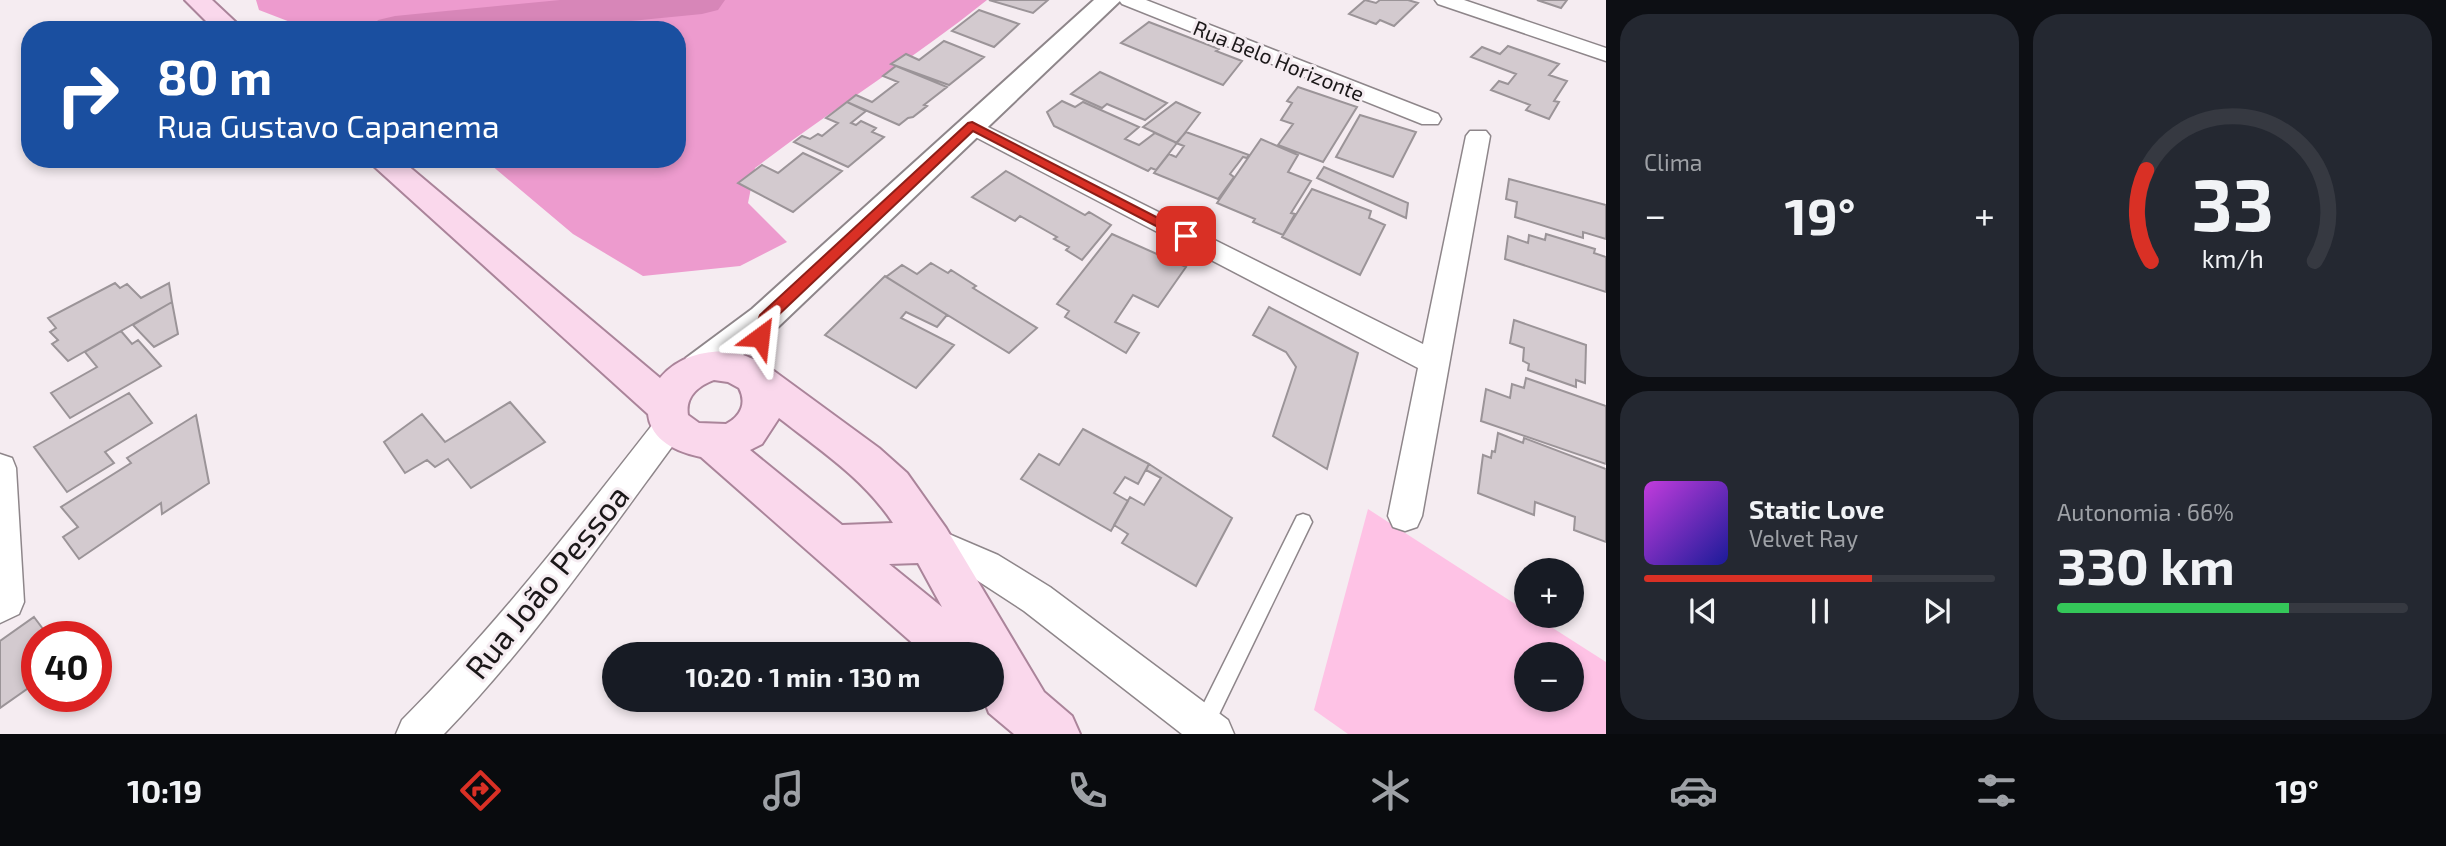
<!DOCTYPE html>
<html lang="pt">
<head>
<meta charset="utf-8">
<style>
  body { margin:0; font-family:"Exo 2",sans-serif; background:#242831; color:#f1f3f6; height:100vh; display:flex; flex-direction:column; font-size:26px; white-space:nowrap }
  * { box-sizing:border-box; margin:0 }
  p { font-size:23px; color:#9ea1a6 }
  .icon { flex:none; width:38px; height:38px; fill:none; stroke:currentColor; stroke-width:2; stroke-linecap:round; stroke-linejoin:round }
  .map { position:relative; flex:1; overflow:hidden }
  .panel { display:flex; flex-direction:column; gap:14px; padding:14px; background:#0d0f14; width:840px }
  .panel>* { flex:none }
  .top-card { position:absolute; left:21px; top:21px; width:665px; height:147px; border-radius:28px; box-shadow:0 4px 10px #0003; background:#1a4fa0; color:#fff; overflow:hidden }
  .fabs { position:absolute; left:1514px; top:558px; display:grid; gap:14px }
  .fabs a { display:grid; place-items:center; width:70px; height:70px; border-radius:50%; background:#171b24; box-shadow:0 4px 10px #0003; font-size:35px }
  .speed { position:absolute; left:21px; top:621px; display:flex; gap:14px; font-size:35px; font-weight:700; text-align:center }
  .speed>* { display:grid; place-content:center; width:91px; height:91px; border-radius:50%; background:#171b24; box-shadow:0 4px 10px #0003; line-height:1 }
  .speed .limit { border:10px solid #d22; background:#fff; color:#111 }
  .pin { position:absolute; display:grid; place-items:center; width:60px; height:60px; color:#fff; margin:-30px; border-radius:14px; box-shadow:0 4px 10px #0006 }
  .me { position:absolute; width:77px; margin:-38px; rotate:30deg; stroke-linejoin:round; filter:drop-shadow(0 0 5px #0008) }
  .turn { display:flex; align-items:center; gap:24px; height:147px; padding:0 21px; font-size:32px }
  .turn .icon { width:91px; height:91px; stroke-width:2.5 }
  .turn b { display:block; font-size:49px; line-height:60px }
  .big { font-size:52px; font-weight:700; line-height:1.1 }
  .panel .widget { flex:1; display:flex; flex-direction:column; justify-content:center; gap:10px; min-width:0; padding:0 24px; border-radius:28px; background:#242831 }
  .panel .dial { align-items:center; gap:0 }
  .dial svg { height:182px; overflow:visible; fill:none; stroke:#363941; stroke-width:7; stroke-linecap:round; text-anchor:middle }
  .dial text { fill:#f1f3f6; stroke:none }
  .song { display:flex; align-items:center; gap:21px }
  .cover { width:84px; height:84px; border-radius:10px; background:linear-gradient(135deg,hsl(290 70% 55%),hsl(240 70% 35%)) }
  .played { height:7px; border-radius:4px; background:linear-gradient(90deg,#d93025 65%,#363941 65%) }
  .keys { display:flex; justify-content:space-around; direction:ltr }
  .heat { display:flex; justify-content:space-between; align-items:center; font-size:38px; direction:ltr }
  .charge { height:10px; border-radius:5px; background:linear-gradient(90deg,#34c759 66%,#363941 0) }
  .panel .tiles { flex:1; display:grid; gap:14px; grid-template-columns:repeat(2,1fr) }
  .trip { position:absolute; left:602px; top:642px; width:402px; height:70px; border-radius:35px; background:#171b24; box-shadow:0 4px 10px #0003; font-weight:700; line-height:70px; text-align:center }
  .menu { display:flex; height:112px; justify-content:space-around; align-items:center; background:#090b0e; color:#9ea1a6 }
  .menu .icon { width:49px; height:49px }
  .menu .selected { color:#d93025 }
  .menu b { font-size:32px; color:#f1f3f6 }
  main { display:flex; flex:1; min-height:0 }
  .map>svg:first-child { display:block }
  .green { fill:#fec2e5; fill-rule:evenodd }
  .forest { fill:#ed9bce }
  .lines { fill:none; stroke-linecap:round; stroke-linejoin:round }
  .river { fill:#d786b8; fill-rule:evenodd }
  .building { fill:#d3cacf; stroke:#9b9498; stroke-width:2 }
  .service-casing { stroke:#8e868a; stroke-width:3 }
  .minor-casing { stroke:#8e868a; stroke-width:3 }
  .tertiary-casing { stroke:#8e868a; stroke-width:4 }
  .primary-casing { stroke:#aa849a; stroke-width:4 }
  .service { fill:#fff; fill-rule:evenodd }
  .minor { fill:#fff; fill-rule:evenodd }
  .tertiary { fill:#fff; fill-rule:evenodd }
  .primary { fill:#fad8ec; fill-rule:evenodd }
  .route { fill:#d93025; stroke:#8d1f18; stroke-width:2 }
  .labels { text-anchor:middle; dominant-baseline:central; stroke-width:6; stroke-linejoin:round; paint-order:stroke }
  .far-street-label { font-size:21px; fill:#1b1819; stroke:#f5ecf1 }
  .near-street-label { font-size:32px; fill:#1b1819; stroke:#f5ecf1 }
</style>
</head>
<body>
<main>
<div class="map">
<svg width="1606" height="734" viewBox="0 0 1606 734">
  <rect width="100%" height="100%" fill="#f5ecf1"/>
  <path class="green" d="M1368 509 1526 611V616H1534L1606 662V734H1348L1314 710ZM1526 654H1572V700H1526Z"/>
  <path class="forest" d="M256 0H987C912 60 831 110 755 168L748 203 787 242 740 266 643 276 573 234 484 159H677V30H311L259 10Z"/>
  <g class="lines">
    <path class="river" d="M560 0H725L718 10 702 14 540 30H371L378 20 395 16Z"/>
  </g>
  <path class="building" d="M989 0H1048L1033 13Z
    M1365 0 1376 3 1380 0H1408L1418 3 1394 26 1380 20 1376 24 1349 14Z
    M1537 0H1567L1561 8Z
    M979 10 1019 24 994 47 952 31Z
    M1149 22 1219 49 1216 51 1242 61 1223 85 1121 43Z
    M944 41 984 57 949 85 891 64 906 54 919 60Z
    M1508 46 1559 64 1549 75 1567 81 1554 101 1559 102 1549 119 1526 110 1530 105 1491 90 1499 81 1508 84 1516 74 1471 57 1482 47 1500 54Z
    M896 66 947 87 924 105 927 106 913 117 908 118 899 125 847 102 856 95 872 102 898 82 883 76Z
    M1100 72 1167 103 1145 120 1107 104 1102 108 1071 94Z
    M1298 87 1357 107 1323 162 1278 145 1293 124 1281 120 1292 103 1287 101Z
    M1062 101 1075 107 1083 102 1139 127 1125 139 1139 145 1155 133 1177 143 1156 170 1151 168 1148 171 1054 126 1047 112Z
    M847 102 866 111 851 123 856 125 861 121 876 128 872 132 884 137 848 167 794 142 802 136 810 139 818 134 822 136 838 123 826 118Z
    M1176 102 1200 113 1177 143 1143 127Z
    M1360 115 1416 132 1393 177 1336 157Z
    M1186 132 1249 155 1247 158 1243 157 1230 174 1234 177 1218 199 1154 173 1169 154 1176 157 1184 146 1176 143Z
    M1261 139 1298 155 1288 172 1311 181 1291 213 1295 214 1283 235 1253 222 1255 219 1217 203Z
    M803 153 842 171 793 212 738 183 762 165 778 173Z
    M1324 167 1408 203 1406 218 1317 178Z
    M1006 171 1085 215 1089 212 1111 225 1082 260 1066 250 1069 247 1054 239 1057 237 1020 216 1015 221 972 197Z
    M1509 179 1606 205V239L1583 232V238L1515 217 1517 202 1506 199Z
    M1312 189 1371 211 1369 218 1385 225 1360 275 1282 237Z
    M1112 234 1186 267 1158 307 1133 295 1115 322 1139 333 1126 353 1065 317 1069 311 1057 304Z
    M1546 234 1595 249 1594 253 1606 257V292L1505 259 1508 236 1528 243 1529 235 1545 240Z
    M931 263 948 273 951 270 976 286 973 288 1037 328 1009 353 886 277 902 265 917 274Z
    M885 276 947 315 937 327 906 312 901 318 954 345 916 388 825 335Z
    M115 283 120 288 127 284 141 298 169 283 172 302 68 361 52 344 58 340 50 332 56 328 48 318Z
    M172 302 178 334 154 347 133 325Z
    M1269 307 1358 353 1327 469 1273 436 1296 367 1286 352 1253 335Z
    M1514 320 1586 345 1585 383 1576 380V387L1528 370 1529 364 1523 361 1524 348 1510 343Z
    M121 331 132 344 138 340 161 366 70 418 51 393 97 367 85 352Z
    M1526 378 1606 406V464L1481 421 1486 389 1510 398 1512 384 1524 388Z
    M129 393 152 423 105 452 114 463 67 492 34 447Z
    M510 402 545 442 471 488 448 459 435 467 427 460 405 473 384 442 422 414 445 442Z
    M196 415 209 483 162 514 161 503 79 559 63 537 78 527 61 507 131 463 127 458Z
    M1083 429 1149 464 1138 484 1125 477 1114 493 1128 501 1111 531 1021 479 1039 454 1059 465Z
    M1498 433 1523 443 1524 438 1606 469V542L1574 530 1575 517 1535 502 1534 515 1478 493 1483 455 1491 458 1492 451 1495 452Z
    M1149 464 1232 518 1196 586 1122 543 1128 534 1114 525 1130 497 1144 505 1161 478 1146 470Z
    M34 617 49 637H37V682L0 708V641Z"/>
  <g class="lines">
    <g class="service-casing">
      <path id="service" d="M1303 514 1309 516 1312 522 1210 733H1196L1192 726 1196 719 1297 516Z"/>
    </g>
    <g class="minor-casing">
      <path id="minor" d="M1119 0H1146L1438 114 1441 119 1438 124H1422L1122 4Z
        M1435 0H1464L1606 48V61L1438 4Z
        M972 119 1423 344 1466 136 1470 131H1486L1490 136 1422 516 1417 527 1405 531 1393 527 1388 516 1418 368 964 131 961 126 964 121Z
        M671 411 682 415 687 424 682 433C606 536 533 642 444 734H396L402 720C497 625 578 520 660 415Z
        M0 454 12 458 16 468 24 602 19 614 0 623Z
        M930 526 998 555 1050 587 1228 720 1234 734H1182L1024 611 972 577 918 553 913 542 918 531Z"/>
    </g>
    <g class="tertiary-casing">
      <path id="tertiary" d="M1094 0H1121L778 327 714 378 700 383 686 378 681 368 686 358 752 309Z"/>
    </g>
    <g class="primary-casing">
      <path id="primary" d="M185 0H212L244 30H215Z
        M366 159H400L660 378C678 356 710 348 736 353 746 355 754 360 763 363L879 448 907 473 946 528 1044 692 1072 716 1080 734H1014L989 713 984 700H992V654H925L701 457C677 452 651 441 648 414ZM714 380 728 382 739 388C747 403 741 416 726 424L699 423 688 415C685 397 698 386 714 380ZM779 418C820 450 864 479 893 523L842 525 750 450 762 444ZM918 563 942 607 889 564Z"/>
    </g>
    <use href="#service" class="service"/>
    <use href="#minor" class="minor"/>
    <use href="#tertiary" class="tertiary"/>
    <use href="#primary" class="primary"/>
  </g>
  <path class="route" d="M972 122 1193 236 1191 239H1181L973 131 772 321 765 341H754L752 337 760 315 968 123Z"/>
  <g class="labels">
    <g class="far-street-label">
      <text transform="translate(1279 60) rotate(22)">Rua Belo Horizonte</text>
    </g>
    <g class="near-street-label">
      <text transform="translate(546 581) rotate(-51)">Rua João Pessoa</text>
    </g>
  </g>
</svg>
<div class="fabs">
<a>+</a>
<a>−</a>
</div>
<div class="speed"><div class="limit">40</div></div>
<div class="pin" style="left:1186px;top:236px;background:#d93025"><svg class="icon" aria-label="arrive" viewBox="0 0 24 24"><path d="M6 21V4h12l-3 4 3 4H6"/></svg></div>
<svg class="me" style="left:760px;top:337px" viewBox="-20 -20 40 40"><path d="M0-17L14 15 0 8-14 15z" fill="#d93025" stroke="#fff" stroke-width="4"/></svg>
<div class="trip">10:20 · 1 min · 130 m</div>
<div class="top-card">
<div class="turn"><svg class="icon" aria-label="right" viewBox="0 0 24 24"><path d="M7 20v-9h11M14 6l5 5-5 5"/></svg><div><b>80 m</b>Rua Gustavo Capanema</div></div>
</div>
</div>
<section class="panel">
<div class="tiles">
<div class="widget"><p>Clima</p>
<div class="heat"><a>−</a><b class="big">19°</b><a>+</a></div>
</div>
<div class="widget dial"><svg viewBox="0 0 100 80">
<path d="M14 69A42 42 0 1 1 86 69"/>
<path d="M14 69A42 42 0 0 1 12 29" stroke="#d93025"/>
<text x="50" y="56" font-size="32" font-weight="700">33</text>
<text x="50" y="72" font-size="11">km/h</text>
</svg></div>
<div class="widget">
<div class="song"><i class="cover"></i><div><b>Static Love</b><p>Velvet Ray</p></div></div>
<div class="played"></div>
<div class="keys"><svg class="icon" aria-label="previous" viewBox="0 0 24 24"><path d="M18 5L8 12l10 7zM5 5v14"/></svg><svg class="icon" aria-label="pause" viewBox="0 0 24 24"><path d="M8 5v14M16 5v14"/></svg><svg class="icon" aria-label="next" viewBox="0 0 24 24"><path d="M6 5l10 7-10 7zM19 5v14"/></svg></div>
</div>
<div class="widget"><p>Autonomia · 66%</p><b class="big">330 km</b><div class="charge"></div></div>
</div>
</section>
</main>
<nav class="menu">
<b>10:19</b>
<svg class="icon selected" aria-label="directions" viewBox="0 0 24 24"><path d="M12 3l9 9-9 9-9-9zM9 14v-3h6M13 9l2 2-2 2"/></svg>
<svg class="icon" aria-label="music" viewBox="0 0 24 24"><path d="M9 18V5l10-2v13"/><circle cx="6" cy="18" r="3"/><circle cx="16" cy="16" r="3"/></svg>
<svg class="icon" aria-label="phone" viewBox="0 0 24 24"><path d="M5 4h4l2 5-3 2q2 4 5 5l2-3 5 2v4C11 20 4 13 5 4z"/></svg>
<svg class="icon" aria-label="climate" viewBox="0 0 24 24"><path d="M12 3v18M4 7l16 10M4 17L20 7"/></svg>
<svg class="icon" aria-label="car" viewBox="0 0 24 24"><path d="M5 17H2v-5l4-1 3-4h7l3 4 3 1v5h-3M9 17h6M6 11h13"/><circle cx="7" cy="17" r="2"/><circle cx="17" cy="17" r="2"/></svg>
<svg class="icon" aria-label="filters" viewBox="0 0 24 24"><path d="M4 7h16M4 17h16"/><circle cx="9" cy="7" r="2"/><circle cx="15" cy="17" r="2"/></svg>
<b>19°</b>
</nav>
</body>
</html>
